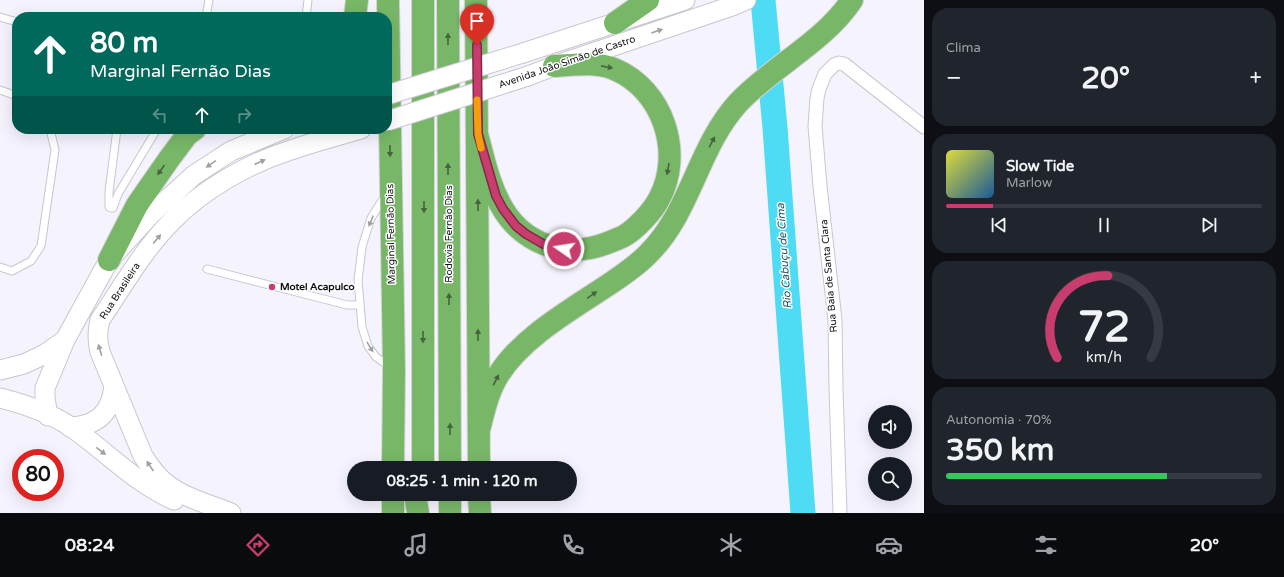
<!DOCTYPE html>
<html lang="pt">
<head>
<meta charset="utf-8">
<style>
  body { margin:0; font-family:"Varela Round",sans-serif; background:#20242c; color:#f1f3f6; height:100vh; display:flex; flex-direction:column; font-size:15px; white-space:nowrap }
  * { box-sizing:border-box; margin:0 }
  p { font-size:13px; color:#9ea1a6 }
  .icon { flex:none; width:22px; height:22px; fill:none; stroke:currentColor; stroke-width:2; stroke-linecap:round; stroke-linejoin:round }
  .map { position:relative; flex:1; overflow:hidden }
  .panel { display:flex; flex-direction:column; gap:8px; padding:8px; background:#0d0f14; width:360px }
  .panel>* { flex:none }
  .top-card { position:absolute; left:12px; top:12px; width:380px; height:122px; border-radius:16px; box-shadow:0 4px 16px #0002; background:#00695c; color:#fff; overflow:hidden }
  .tools { position:absolute; left:868px; top:405px; display:grid; gap:8px }
  .tools a { display:grid; place-items:center; width:44px; height:44px; border-radius:50%; background:#171b24; box-shadow:0 4px 16px #0002; font-size:20px }
  .speed { position:absolute; left:12px; top:449px; display:flex; gap:8px; font-size:20px; font-weight:700; text-align:center }
  .speed>* { display:grid; place-content:center; width:52px; height:52px; border-radius:50%; background:#171b24; box-shadow:0 4px 16px #0002; line-height:1 }
  .speed .limit { border:6px solid #d22; background:#fff; color:#111 }
  .pin { position:absolute; display:grid; place-items:center; width:34px; height:34px; color:#fff; margin:-41px -17px; border-radius:50% 50% 50% 0; rotate:-45deg; box-shadow:0 0 4px #0007 }
  .pin .icon { rotate:45deg }
  .me { position:absolute; width:44px; margin:-22px; rotate:283deg; stroke-linejoin:round; filter:drop-shadow(0 0 3px #0008) }
  .turn { display:flex; align-items:center; gap:14px; height:84px; padding:0 12px; font-size:18px }
  .turn .icon { width:52px; height:52px; stroke-width:2.5 }
  .turn b { display:block; font-size:28px; line-height:34px }
  .lanes { display:flex; align-items:center; height:38px; padding:0 12px; background:#0003; justify-content:center; gap:20px; direction:ltr }
  .lanes .off { opacity:.35 }
  .big { font-size:30px; font-weight:700; line-height:1.1 }
  .panel .tile { flex:1; display:flex; flex-direction:column; justify-content:center; gap:6px; min-width:0; padding:0 14px; border-radius:16px; background:#20242c }
  .panel .dial { align-items:center; gap:0 }
  .dial svg { height:104px; overflow:visible; fill:none; stroke:#363941; stroke-width:7; stroke-linecap:round; text-anchor:middle }
  .dial text { fill:#f1f3f6; stroke:none }
  .song { display:flex; align-items:center; gap:12px }
  .cover { width:48px; height:48px; border-radius:6px; background:linear-gradient(135deg,hsl(60 70% 55%),hsl(210 70% 35%)) }
  .played { height:4px; border-radius:2px; background:linear-gradient(90deg,#c93d6e 15%,#363941 15%) }
  .keys { display:flex; justify-content:space-around; direction:ltr }
  .heat { display:flex; justify-content:space-between; align-items:center; font-size:22px; direction:ltr }
  .charge { height:6px; border-radius:3px; background:linear-gradient(90deg,#34c759 70%,#363941 0) }
  .trip { position:absolute; left:347px; top:461px; width:230px; height:40px; border-radius:20px; background:#171b24; box-shadow:0 4px 16px #0002; font-weight:700; line-height:40px; text-align:center }
  .dock { display:flex; height:64px; justify-content:space-around; align-items:center; background:#090b0e; color:#9ea1a6 }
  .dock .icon { width:28px; height:28px }
  .dock .active { color:#c93d6e }
  .dock b { font-size:18px; color:#f1f3f6 }
  main { display:flex; flex:1; min-height:0 }
  .map>svg:first-child { display:block }
  .lines { fill:none; stroke-linecap:round; stroke-linejoin:round }
  .river { stroke:#4edcf5; stroke-width:25 }
  .lane-casing { stroke:#c8c6cf; stroke-width:9 }
  .street-casing { stroke:#c8c6cf; stroke-width:15 }
  .secondary-casing { stroke:#c8c6cf; stroke-width:21 }
  .highway-casing { stroke:#d4d4d5; stroke-width:24 }
  .lane { stroke:#fff; stroke-width:7 }
  .street { stroke:#fff; stroke-width:13 }
  .secondary { stroke:#fff; stroke-width:19 }
  .highway { stroke:#78b768; stroke-width:22 }
  .secondary-bridge-casing { stroke:#c8c6cf; stroke-width:21; stroke-linecap:butt }
  .secondary-bridge { stroke:#fff; stroke-width:19 }
  .oneway { fill:#a0a0a1 }
  .oneway2 { fill:#45643e }
  .route-casing { stroke:#832848; stroke-width:10 }
  .route { stroke:#c93d6e; stroke-width:7 }
  .slow { stroke:#f59e0b; stroke-width:7 }
  .poi-dot { fill:#c93d6e; stroke:#fff; stroke-width:1.5 }
  .labels { text-anchor:middle; dominant-baseline:central; stroke-width:3; stroke-linejoin:round; paint-order:stroke }
  .street-label { font-size:10px; fill:#121215; stroke:#fff }
  .poi-label { font-size:10px; font-weight:bold; fill:#121215; stroke:#fff; text-anchor:start }
  .water-label { font-size:11px; font-style:italic; fill:#1a5560; stroke:#fff }
</style>
</head>
<body>
<main>
<div class="map">
<svg width="924" height="513" viewBox="0 0 924 513">
  <rect width="100%" height="100%" fill="#f5f3fd"/>
  <g class="lines">
    <path class="river" d="M763 0 775 128 803 513"/>
    <g class="lane-casing">
      <path id="lane" d="M0 17 17 22
        M206 17 209 0
        M306 17 308 0
        M0 90 17 96
        M117 129 109 192V207L111 208H113L118 194 157 129
        M385 196 371 218 362 247 358 280 362 327 368 346 376 357 390 367
        M0 267 12 271 31 261 41 246 55 150 50 129
        M207 269 347 305H360"/>
    </g>
    <g class="street-casing">
      <path id="street" d="M840 513 836 388 835 320 820 186 815 126 817 98 819 89 825 74 834 65 839 63 844 64 924 127"/>
    </g>
    <g class="secondary-casing">
      <path id="secondary" d="M523 53 685 0
        M528 76 554 66 732 6 746 0
        M0 370 24 364 45 354 65 340 109 260 150 215 194 175 231 151 284 129
        M0 398C24 404 50 413 71 427 106 451 135 483 174 500
        M48 416 45 398V388L65 340
        M70 427C97 426 111 413 114 386
        M231 513C206 503 176 496 158 476 152 470 148 463 143 456L100 352C97 340 97 332 100 320 123 286 143 250 172 221 202 190 249 163 291 150 314 142 337 136 361 129"/>
    </g>
    <g class="highway-casing">
      <path id="highway" d="M388 0 394 369 393 468
        M423 0V468
        M448 0 450 468
        M476 0 479 468
        M355 17 357 0
        M615 23 648 0
        M477 134C484 159 489 186 503 209 515 229 534 243 557 248 576 252 593 249 610 242 615 240 620 238 624 236 636 229 653 211 659 199 684 153 663 89 614 69 596 61 573 65 554 66
        M109 260 137 205 169 159 187 135 195 129
        M479 430C484 411 488 391 499 374 523 336 574 308 611 283 624 274 638 265 649 253 691 211 698 147 738 103 774 65 823 43 852 0
        M393 494V513
        M415 494 418 513
        M450 494V513
        M479 494 480 513"/>
    </g>
    <use href="#lane" class="lane"/>
    <use href="#street" class="street"/>
    <use href="#secondary" class="secondary"/>
    <use href="#highway" class="highway"/>
    <g class="secondary-bridge-casing">
      <path id="secondary-bridge" d="M387 95 523 53
        M387 121 528 76"/>
    </g>
    <use href="#secondary-bridge" class="secondary-bridge"/>
  </g>
  <defs><path id="oneway-solid" d="M-6-.8H1V-3.2L6.5 0L1 3.2V.8H-6Z"/></defs>
  <g class="oneway">
    <use href="#oneway-solid" transform="translate(657 31) rotate(-19)"/>
    <use href="#oneway-solid" transform="translate(260 162) rotate(-24)"/>
    <use href="#oneway-solid" transform="translate(211 164) rotate(146)"/>
    <use href="#oneway-solid" transform="translate(371 221) rotate(112)"/>
    <use href="#oneway-solid" transform="translate(157 239) rotate(-50)"/>
    <use href="#oneway-solid" transform="translate(370 347) rotate(59)"/>
    <use href="#oneway-solid" transform="translate(100 350) rotate(-106)"/>
    <use href="#oneway-solid" transform="translate(101 451) rotate(38)"/>
    <use href="#oneway-solid" transform="translate(150 466) rotate(-124)"/>
  </g>
  <g class="oneway2">
    <use href="#oneway-solid" transform="translate(448 39) rotate(-90)"/>
    <use href="#oneway-solid" transform="translate(607 67) rotate(11)"/>
    <use href="#oneway-solid" transform="translate(712 142) rotate(-62)"/>
    <use href="#oneway-solid" transform="translate(390 151) rotate(89)"/>
    <use href="#oneway-solid" transform="translate(448 169) rotate(-90)"/>
    <use href="#oneway-solid" transform="translate(668 169) rotate(99)"/>
    <use href="#oneway-solid" transform="translate(161 170) rotate(125)"/>
    <use href="#oneway-solid" transform="translate(478 205) rotate(-90)"/>
    <use href="#oneway-solid" transform="translate(424 207) rotate(90)"/>
    <use href="#oneway-solid" transform="translate(592 295) rotate(-34)"/>
    <use href="#oneway-solid" transform="translate(449 299) rotate(-90)"/>
    <use href="#oneway-solid" transform="translate(478 335) rotate(-90)"/>
    <use href="#oneway-solid" transform="translate(423 337) rotate(90)"/>
    <use href="#oneway-solid" transform="translate(496 380) rotate(-63)"/>
    <use href="#oneway-solid" transform="translate(450 429) rotate(-90)"/>
  </g>
  <g class="lines">
    <g class="route-casing">
      <path id="route" d="M477 45 478 134 496 196 503 209 516 226 526 234 545 245 564 249"/>
    </g>
    <use href="#route" class="route"/>
    <path class="slow" d="M477 100 478 134 481 148"/>
  </g>
  <circle class="poi-dot" cx="272" cy="287" r="4"/>
  <g class="labels">
    <g class="street-label">
      <text transform="translate(567 62) rotate(-19)">Avenida João Simão de Castro</text>
      <text transform="translate(391 234) rotate(-91)">Marginal Fernão Dias</text>
      <text transform="translate(449 234) rotate(-90)">Rodovia Fernão Dias</text>
      <text transform="translate(829 276) rotate(-95)">Rua Baia de Santa Clara</text>
      <text transform="translate(120 291) rotate(-57)">Rua Brasileira</text>
    </g>
    <g class="poi-label">
      <text x="280" y="287">Motel Acapulco</text>
    </g>
    <g class="water-label">
      <text transform="translate(784 256) rotate(-94)">Rio Cabuçu de Cima</text>
    </g>
  </g>
</svg>
<div class="tools">
<a><svg class="icon" aria-label="sound" viewBox="0 0 24 24"><path d="M4 9h4l5-4v14l-5-4H4zM17 9q2 3 0 6"/></svg></a>
<a><svg class="icon" aria-label="search" viewBox="0 0 24 24"><circle cx="10" cy="10" r="6"/><path d="M15 15l6 6"/></svg></a>
</div>
<div class="speed"><div class="limit">80</div></div>
<div class="pin" style="left:477px;top:45px;background:#d93025"><svg class="icon" aria-label="arrive" viewBox="0 0 24 24"><path d="M6 21V4h12l-3 4 3 4H6"/></svg></div>
<svg class="me" style="left:564px;top:249px" viewBox="-20 -20 40 40"><circle r="17" fill="#c93d6e" stroke="#fff" stroke-width="3"/><path d="M0-11L8 9 0 5-8 9z" fill="#fff"/></svg>
<div class="trip">08:25 · 1 min · 120 m</div>
<div class="top-card">
<div class="turn"><svg class="icon" aria-label="ahead" viewBox="0 0 24 24"><path d="M12 20V5M6 11l6-6 6 6"/></svg><div><b>80 m</b>Marginal Fernão Dias</div></div>
<div class="lanes"><svg class="icon off" aria-label="left" viewBox="0 0 24 24"><path d="M17 20v-9H6M10 6l-5 5 5 5"/></svg><svg class="icon" aria-label="ahead" viewBox="0 0 24 24"><path d="M12 20V5M6 11l6-6 6 6"/></svg><svg class="icon off" aria-label="right" viewBox="0 0 24 24"><path d="M7 20v-9h11M14 6l5 5-5 5"/></svg></div>
</div>
</div>
<section class="panel">
<div class="tile"><p>Clima</p>
<div class="heat"><a>−</a><b class="big">20°</b><a>+</a></div>
</div>
<div class="tile">
<div class="song"><i class="cover"></i><div><b>Slow Tide</b><p>Marlow</p></div></div>
<div class="played"></div>
<div class="keys"><svg class="icon" aria-label="previous" viewBox="0 0 24 24"><path d="M18 5L8 12l10 7zM5 5v14"/></svg><svg class="icon" aria-label="pause" viewBox="0 0 24 24"><path d="M8 5v14M16 5v14"/></svg><svg class="icon" aria-label="next" viewBox="0 0 24 24"><path d="M6 5l10 7-10 7zM19 5v14"/></svg></div>
</div>
<div class="tile dial"><svg viewBox="0 0 100 80">
<path d="M14 69A42 42 0 1 1 86 69"/>
<path d="M14 69A42 42 0 0 1 53 6" stroke="#c93d6e"/>
<text x="50" y="56" font-size="32" font-weight="700">72</text>
<text x="50" y="72" font-size="11">km/h</text>
</svg></div>
<div class="tile"><p>Autonomia · 70%</p><b class="big">350 km</b><div class="charge"></div></div>
</section>
</main>
<nav class="dock">
<b>08:24</b>
<svg class="icon active" aria-label="directions" viewBox="0 0 24 24"><path d="M12 3l9 9-9 9-9-9zM9 14v-3h6M13 9l2 2-2 2"/></svg>
<svg class="icon" aria-label="music" viewBox="0 0 24 24"><path d="M9 18V5l10-2v13"/><circle cx="6" cy="18" r="3"/><circle cx="16" cy="16" r="3"/></svg>
<svg class="icon" aria-label="phone" viewBox="0 0 24 24"><path d="M5 4h4l2 5-3 2q2 4 5 5l2-3 5 2v4C11 20 4 13 5 4z"/></svg>
<svg class="icon" aria-label="climate" viewBox="0 0 24 24"><path d="M12 3v18M4 7l16 10M4 17L20 7"/></svg>
<svg class="icon" aria-label="car" viewBox="0 0 24 24"><path d="M5 17H2v-5l4-1 3-4h7l3 4 3 1v5h-3M9 17h6M6 11h13"/><circle cx="7" cy="17" r="2"/><circle cx="17" cy="17" r="2"/></svg>
<svg class="icon" aria-label="filters" viewBox="0 0 24 24"><path d="M4 7h16M4 17h16"/><circle cx="9" cy="7" r="2"/><circle cx="15" cy="17" r="2"/></svg>
<b>20°</b>
</nav>
</body>
</html>
